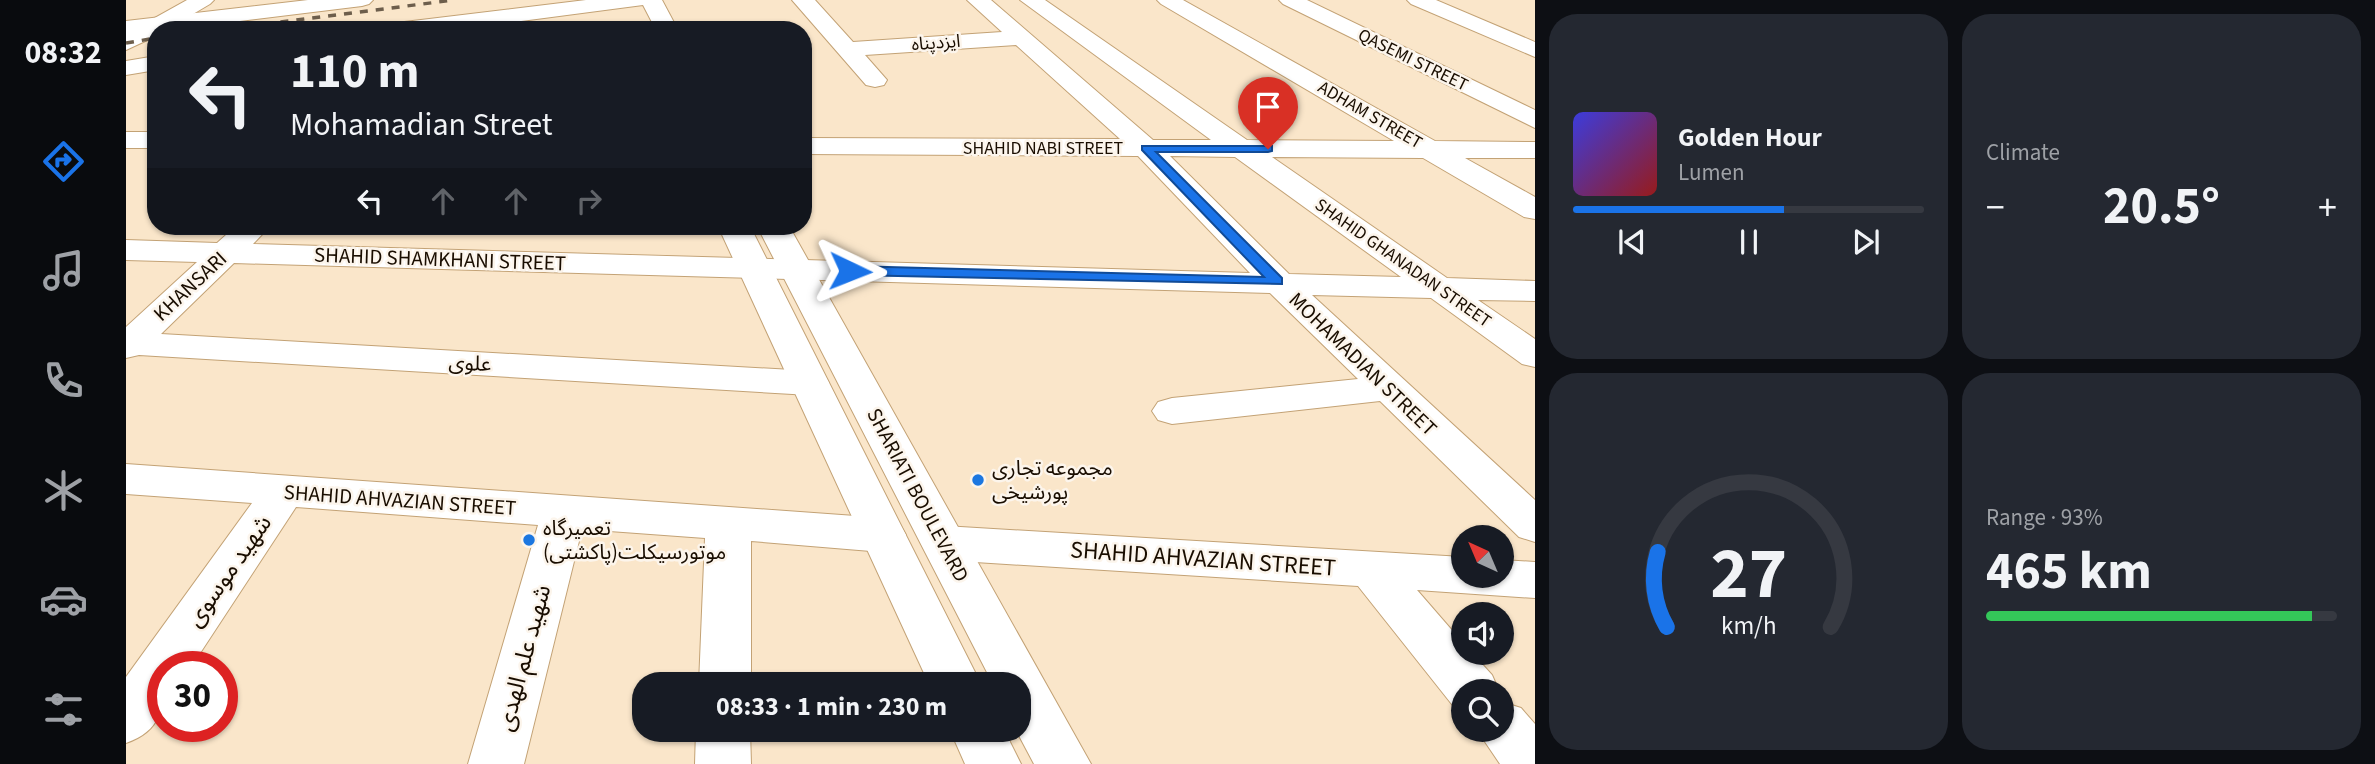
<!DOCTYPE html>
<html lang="en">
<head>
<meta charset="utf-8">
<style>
  body { margin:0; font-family:"Source Sans 3","Noto Sans Arabic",sans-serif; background:#242831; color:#f1f3f6; height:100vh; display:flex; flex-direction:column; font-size:26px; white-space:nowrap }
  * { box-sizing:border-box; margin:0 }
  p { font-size:23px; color:#9ea1a6 }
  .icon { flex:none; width:38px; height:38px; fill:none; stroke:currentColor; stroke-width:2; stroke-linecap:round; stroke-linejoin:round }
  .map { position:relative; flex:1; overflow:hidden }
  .panel { display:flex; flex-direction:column; gap:14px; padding:14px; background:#0d0f14; width:840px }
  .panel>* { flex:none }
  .guide { position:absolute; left:21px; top:21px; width:665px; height:214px; border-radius:28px; box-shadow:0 2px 5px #0004; background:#171b24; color:#f1f3f6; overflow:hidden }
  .needle { width:46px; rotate:316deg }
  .buttons { position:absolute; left:1325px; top:525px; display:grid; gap:14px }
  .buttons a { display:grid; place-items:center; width:63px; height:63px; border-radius:50%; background:#171b24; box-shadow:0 2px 5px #0004; font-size:35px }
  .speed { position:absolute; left:21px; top:651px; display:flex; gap:14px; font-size:35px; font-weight:700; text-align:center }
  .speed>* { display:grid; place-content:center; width:91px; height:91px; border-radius:50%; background:#171b24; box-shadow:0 2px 5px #0004; line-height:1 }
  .speed .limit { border:10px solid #d22; background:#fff; color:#111 }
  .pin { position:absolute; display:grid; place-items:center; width:60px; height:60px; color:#fff; margin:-72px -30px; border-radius:50% 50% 50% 0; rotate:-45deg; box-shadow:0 0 7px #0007 }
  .pin .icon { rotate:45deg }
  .me { position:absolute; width:77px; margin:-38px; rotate:92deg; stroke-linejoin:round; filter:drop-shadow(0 0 5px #0008) }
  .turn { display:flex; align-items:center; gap:24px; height:147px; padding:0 28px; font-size:32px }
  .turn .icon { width:91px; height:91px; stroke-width:2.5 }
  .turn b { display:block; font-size:49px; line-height:60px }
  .lanes { display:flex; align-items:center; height:66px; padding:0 28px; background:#0003; justify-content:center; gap:35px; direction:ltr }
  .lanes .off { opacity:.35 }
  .big { font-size:52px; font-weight:700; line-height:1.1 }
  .panel .card { flex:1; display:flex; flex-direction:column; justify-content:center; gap:10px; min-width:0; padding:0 24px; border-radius:28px; background:#242831 }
  .panel .dial { align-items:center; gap:0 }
  .dial svg { height:182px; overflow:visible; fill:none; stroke:#363941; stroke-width:7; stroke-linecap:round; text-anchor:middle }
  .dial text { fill:#f1f3f6; stroke:none }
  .song { display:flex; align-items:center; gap:21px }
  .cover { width:84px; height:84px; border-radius:10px; background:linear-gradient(135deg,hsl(240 70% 55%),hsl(0 70% 35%)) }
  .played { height:7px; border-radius:4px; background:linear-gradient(90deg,#1a73e8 60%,#363941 60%) }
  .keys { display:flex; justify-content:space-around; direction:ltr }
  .heat { display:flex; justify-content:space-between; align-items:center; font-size:38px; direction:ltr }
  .charge { height:10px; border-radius:5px; background:linear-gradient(90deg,#34c759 93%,#363941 0) }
  .panel .tiles { flex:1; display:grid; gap:14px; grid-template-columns:repeat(2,1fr) }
  .trip { position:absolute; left:506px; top:672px; width:399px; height:70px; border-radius:28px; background:#171b24; box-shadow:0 2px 5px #0004; font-weight:700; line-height:70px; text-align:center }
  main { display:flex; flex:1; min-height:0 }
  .tab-bar { display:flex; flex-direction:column; width:126px; justify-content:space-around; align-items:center; background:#090b0e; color:#9ea1a6 }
  .tab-bar .icon { width:49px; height:49px }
  .tab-bar .on { color:#1a73e8 }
  .tab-bar b { font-size:32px; color:#f1f3f6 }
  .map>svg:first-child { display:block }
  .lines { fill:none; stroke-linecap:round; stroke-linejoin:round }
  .minor-casing { stroke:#c3a275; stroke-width:2 }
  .major-casing { stroke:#c3a275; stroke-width:2 }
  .minor { fill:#fff; fill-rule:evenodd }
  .major { fill:#fff; fill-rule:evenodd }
  .rail { stroke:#6d5e4c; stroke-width:3.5; stroke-dasharray:8 8; stroke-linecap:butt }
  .route { fill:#1a73e8; stroke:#114b97; stroke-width:2 }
  .poi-dot { fill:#1c77e0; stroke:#fcf5ec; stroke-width:2.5 }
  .labels { text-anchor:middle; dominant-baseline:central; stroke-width:5; stroke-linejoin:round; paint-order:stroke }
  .far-street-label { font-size:18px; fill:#190d00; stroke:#fcf5ec }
  .street-label { font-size:21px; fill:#190d00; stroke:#fcf5ec }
  .poi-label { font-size:21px; fill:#190d00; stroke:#fcf5ec; text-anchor:start }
  .near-street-label { font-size:24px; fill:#190d00; stroke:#fcf5ec }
</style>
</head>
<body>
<main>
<nav class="tab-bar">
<b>08:32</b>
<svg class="icon on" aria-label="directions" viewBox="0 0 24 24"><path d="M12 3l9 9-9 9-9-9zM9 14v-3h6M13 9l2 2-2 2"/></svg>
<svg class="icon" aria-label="music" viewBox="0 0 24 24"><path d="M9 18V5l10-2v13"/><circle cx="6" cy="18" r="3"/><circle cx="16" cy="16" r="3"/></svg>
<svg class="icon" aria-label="phone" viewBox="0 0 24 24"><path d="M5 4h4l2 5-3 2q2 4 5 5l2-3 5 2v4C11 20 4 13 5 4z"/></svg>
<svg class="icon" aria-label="climate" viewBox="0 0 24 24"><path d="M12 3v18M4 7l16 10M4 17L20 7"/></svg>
<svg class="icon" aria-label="car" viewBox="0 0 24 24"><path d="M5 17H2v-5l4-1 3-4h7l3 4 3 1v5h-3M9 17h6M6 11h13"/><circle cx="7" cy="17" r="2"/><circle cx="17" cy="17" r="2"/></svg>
<svg class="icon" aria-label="filters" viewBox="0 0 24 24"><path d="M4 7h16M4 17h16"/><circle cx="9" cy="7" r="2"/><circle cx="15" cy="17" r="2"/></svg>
</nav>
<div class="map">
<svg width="1409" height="764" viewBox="0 0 1409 764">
  <rect width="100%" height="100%" fill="#fae6ca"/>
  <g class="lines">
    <g class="minor-casing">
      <path id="minor" d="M182 0H247L243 4 236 6 0 35V21Z
        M666 0H689L727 42 876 32 841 0H865L1027 140H1085L894 0H919L1121 140 1268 141 1035 4 1031 0H1057L1309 141 1409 142V158H1339L1409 197V219L1398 217 1297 158 1146 157 1321 278 1409 281V301L1352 300 1409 339V367L1396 364 1305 298 1186 295 1409 500V542L1393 537 1254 401 1046 424 1032 420 1026 411 1032 402 1046 398 1232 379 1144 293 108 263 35 334 684 371 698 375 703 383 698 391 684 395 13 355 0 358V327L71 262 0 260V240L91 243 110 226H144L127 244 1124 273 1012 156 677 154V138L994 139 890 45 739 55 761 80 758 85 749 87 740 85ZM1044 156 1109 157 1275 277 1163 274Z
        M1153 0H1181L1409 110V128L1157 4Z
        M1281 0H1310L1409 42V57L1285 4Z
        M0 132H30V148H0Z
        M0 464 757 518 773 523 780 535 773 547 757 552 625 541V684H573L579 538 456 529 398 764H342L412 525 170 507 65 667H37C37 703 40 729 0 743V677L126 503 0 494Z
        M818 526 1337 557V576H1376V560L1409 562V598L1291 590 1337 643V653H1346L1366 675 1373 691H1337V710L1328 707 1232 586 818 560 802 555 795 543 802 531Z
        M1376 702 1395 708 1409 724V764H1374L1351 730H1376Z
        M570 730H624L625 764H569Z"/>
    </g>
    <g class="major-casing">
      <path id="major" d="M61 0H88L84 4 40 30H30V36L0 50V34Z
        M460 0H536L552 30H530L517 5 326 30H259L262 25 270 23Z
        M30 56V70L0 75V61Z
        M592 226H624L855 684H803Z
        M631 226H663L965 764H908L890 730 892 684H867Z
        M824 730H878L895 764H839Z"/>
    </g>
    <use href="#minor" class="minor"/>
    <use href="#major" class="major"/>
    <path class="rail" d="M91 30 328 0
      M0 43 30 38"/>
  </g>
  <path class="route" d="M1016 146H1146V151L1142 152H1030L1156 278V284L724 275 717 271 724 266 1138 277 1016 150Z"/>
  <g class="poi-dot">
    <circle cx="852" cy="480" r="7"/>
    <circle cx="403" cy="540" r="7"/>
  </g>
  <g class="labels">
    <g class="far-street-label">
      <text transform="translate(810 43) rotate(-4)">ایزدپناه</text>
      <text transform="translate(1287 60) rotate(26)">QASEMI STREET</text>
      <text transform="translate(1244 115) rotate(30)">ADHAM STREET</text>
      <text x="917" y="148">SHAHID NABI STREET</text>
      <text transform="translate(1277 263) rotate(35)">SHAHID GHANADAN STREET</text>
    </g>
    <g class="street-label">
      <text transform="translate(314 259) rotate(2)">SHAHID SHAMKHANI STREET</text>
      <text transform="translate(64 286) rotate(-43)">KHANSARI</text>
      <text transform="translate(344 363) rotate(3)">علوی</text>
      <text transform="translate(1237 364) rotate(44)">MOHAMADIAN STREET</text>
      <text transform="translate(792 495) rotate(62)">SHARIATI BOULEVARD</text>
      <text transform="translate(274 500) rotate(4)">SHAHID AHVAZIAN STREET</text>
    </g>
    <g class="poi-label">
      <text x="866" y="468">مجموعه تجاری<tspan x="866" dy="24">پورشیخی</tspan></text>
      <text x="417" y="528">تعمیرگاه<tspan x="417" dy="24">موتورسیکلت(پاکشتی)</tspan></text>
    </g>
    <g class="near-street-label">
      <text transform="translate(1077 559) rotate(4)">SHAHID AHVAZIAN STREET</text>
      <text transform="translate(103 571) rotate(-55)">شهید موسوی</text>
      <text transform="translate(398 658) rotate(-75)">شهید علم الهدی</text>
    </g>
  </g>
</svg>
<div class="buttons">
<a><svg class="needle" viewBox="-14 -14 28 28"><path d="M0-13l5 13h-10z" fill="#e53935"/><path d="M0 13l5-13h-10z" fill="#9ea1a6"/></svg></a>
<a><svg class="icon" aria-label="sound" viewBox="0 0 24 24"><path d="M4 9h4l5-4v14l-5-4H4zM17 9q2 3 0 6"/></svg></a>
<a><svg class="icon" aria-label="search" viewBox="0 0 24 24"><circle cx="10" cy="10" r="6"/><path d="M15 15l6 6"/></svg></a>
</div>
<div class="speed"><div class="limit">30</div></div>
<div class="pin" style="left:1142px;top:149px;background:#d93025"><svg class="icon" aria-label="arrive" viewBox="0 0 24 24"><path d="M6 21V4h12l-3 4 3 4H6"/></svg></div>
<svg class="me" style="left:724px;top:271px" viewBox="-20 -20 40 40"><path d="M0-17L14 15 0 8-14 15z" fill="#1a73e8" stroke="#fff" stroke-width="4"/></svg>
<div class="trip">08:33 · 1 min · 230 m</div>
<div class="guide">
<div class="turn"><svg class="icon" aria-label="left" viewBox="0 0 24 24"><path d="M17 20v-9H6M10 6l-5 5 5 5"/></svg><div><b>110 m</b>Mohamadian Street</div></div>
<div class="lanes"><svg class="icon" aria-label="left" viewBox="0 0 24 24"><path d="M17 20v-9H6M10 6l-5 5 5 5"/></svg><svg class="icon off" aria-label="ahead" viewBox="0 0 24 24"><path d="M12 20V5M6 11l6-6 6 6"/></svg><svg class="icon off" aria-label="ahead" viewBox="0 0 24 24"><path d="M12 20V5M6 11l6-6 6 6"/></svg><svg class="icon off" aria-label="right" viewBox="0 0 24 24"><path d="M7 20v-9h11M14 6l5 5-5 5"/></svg></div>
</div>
</div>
<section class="panel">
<div class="tiles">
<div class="card">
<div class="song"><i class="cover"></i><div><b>Golden Hour</b><p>Lumen</p></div></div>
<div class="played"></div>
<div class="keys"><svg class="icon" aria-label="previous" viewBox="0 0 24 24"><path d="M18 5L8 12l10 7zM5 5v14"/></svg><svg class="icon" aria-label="pause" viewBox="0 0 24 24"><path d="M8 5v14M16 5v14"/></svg><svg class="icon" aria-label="next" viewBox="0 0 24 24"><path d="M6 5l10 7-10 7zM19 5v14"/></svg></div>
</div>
<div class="card"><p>Climate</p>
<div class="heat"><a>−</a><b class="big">20.5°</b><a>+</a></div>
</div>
<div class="card dial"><svg viewBox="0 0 100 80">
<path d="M14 69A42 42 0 1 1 86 69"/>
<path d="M14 69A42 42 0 0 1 10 36" stroke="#1a73e8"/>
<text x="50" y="56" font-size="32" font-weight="700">27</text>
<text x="50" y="72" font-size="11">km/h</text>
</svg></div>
<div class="card"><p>Range · 93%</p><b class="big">465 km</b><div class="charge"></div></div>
</div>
</section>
</main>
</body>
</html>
